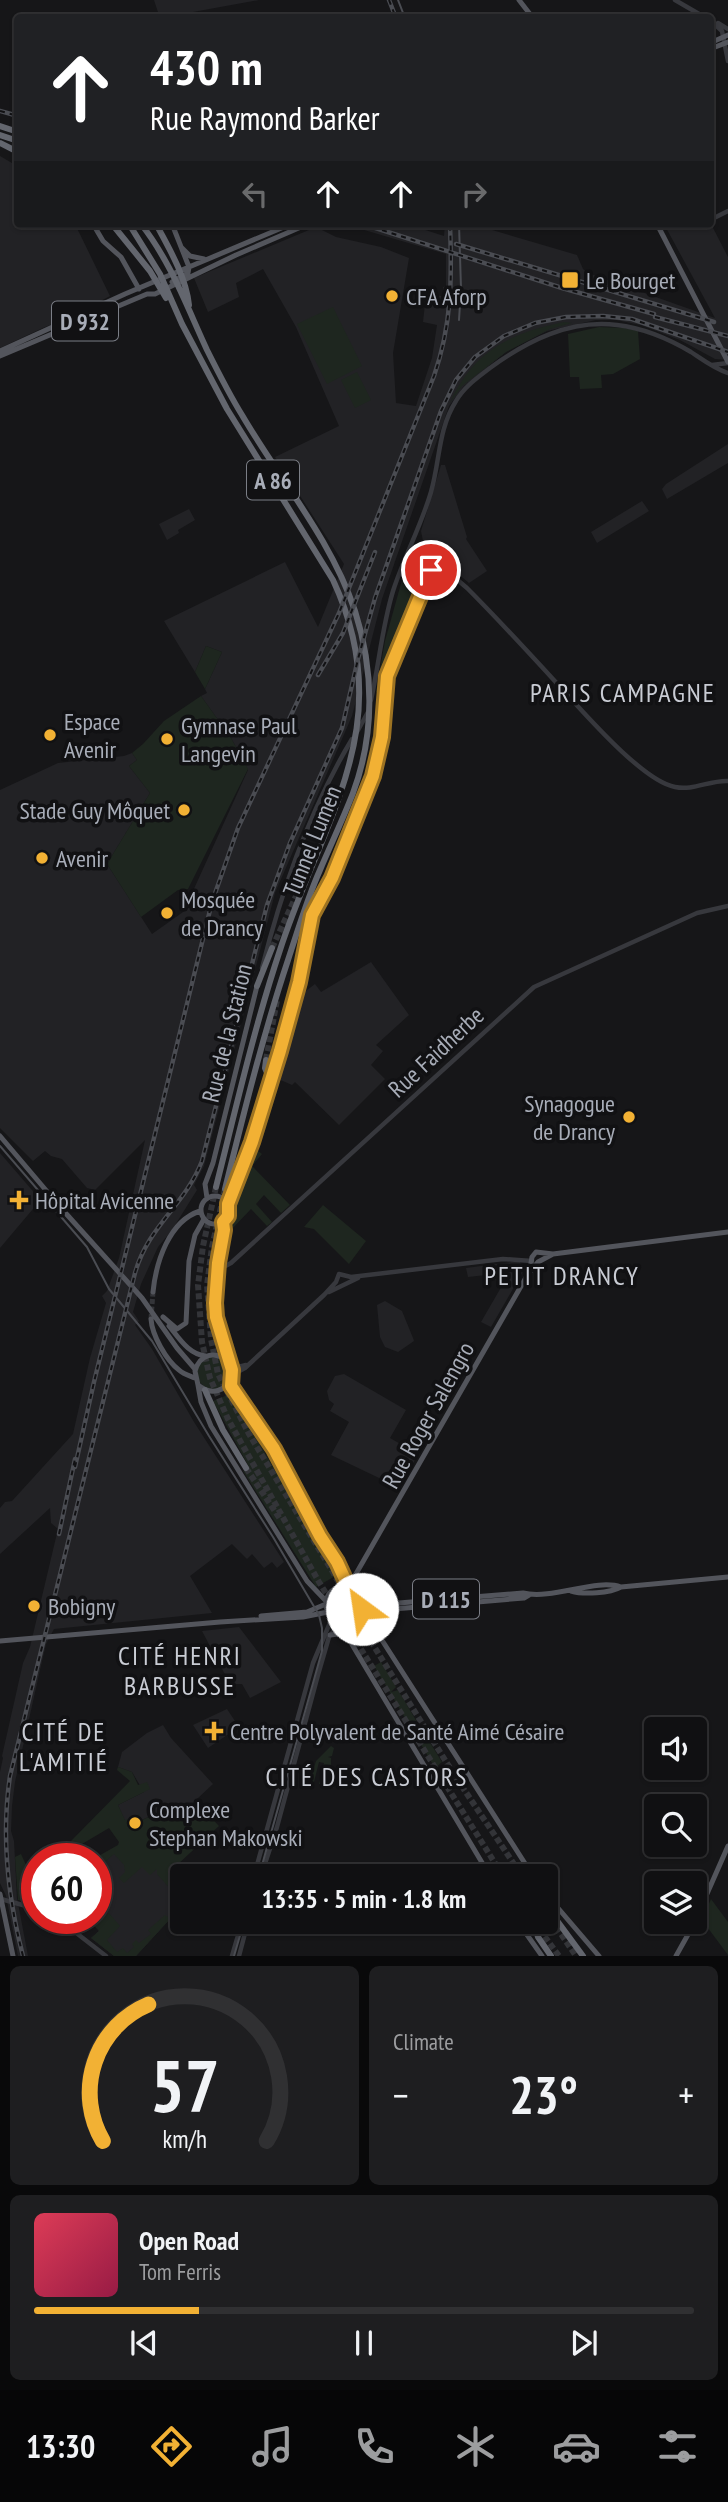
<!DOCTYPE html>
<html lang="en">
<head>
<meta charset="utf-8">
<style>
  body { margin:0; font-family:"PT Sans Narrow",sans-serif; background:#1e1e20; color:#f1f3f6; height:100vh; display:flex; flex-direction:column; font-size:26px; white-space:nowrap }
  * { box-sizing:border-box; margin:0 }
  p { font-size:23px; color:#9c9d9f }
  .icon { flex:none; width:38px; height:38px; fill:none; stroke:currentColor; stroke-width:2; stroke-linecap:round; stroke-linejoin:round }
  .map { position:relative; height:1956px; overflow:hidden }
  .drawer { display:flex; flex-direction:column; gap:10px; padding:10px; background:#09090a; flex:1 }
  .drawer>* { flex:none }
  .top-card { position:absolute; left:14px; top:14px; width:700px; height:214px; border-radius:7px; box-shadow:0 2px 5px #0004,0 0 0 2px #303032; background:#202124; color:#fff; overflow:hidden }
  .tools { position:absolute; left:644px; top:1717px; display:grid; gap:14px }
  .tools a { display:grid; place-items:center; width:63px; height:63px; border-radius:7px; background:#101012; box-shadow:0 2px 5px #0004,0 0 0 2px #303032; font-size:35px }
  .speed { position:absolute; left:21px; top:1843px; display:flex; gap:14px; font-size:35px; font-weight:700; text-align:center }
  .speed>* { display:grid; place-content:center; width:91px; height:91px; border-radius:50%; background:#101012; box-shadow:0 2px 5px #0004,0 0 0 2px #303032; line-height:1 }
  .speed .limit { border:10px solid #d22; background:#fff; color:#111 }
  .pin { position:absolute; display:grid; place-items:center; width:60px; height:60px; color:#fff; margin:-30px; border:4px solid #fff; border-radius:50%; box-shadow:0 2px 7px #0007 }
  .me { position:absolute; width:77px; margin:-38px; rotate:329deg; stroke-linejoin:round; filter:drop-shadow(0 0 5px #0008) }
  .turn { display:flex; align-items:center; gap:24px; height:147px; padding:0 21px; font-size:32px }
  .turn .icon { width:91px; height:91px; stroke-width:2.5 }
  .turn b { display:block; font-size:49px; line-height:60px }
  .lanes { display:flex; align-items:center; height:66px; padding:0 21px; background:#0003; justify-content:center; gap:35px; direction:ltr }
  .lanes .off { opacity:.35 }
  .big { font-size:52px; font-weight:600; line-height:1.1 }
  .drawer .tile { flex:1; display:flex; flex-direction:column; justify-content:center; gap:10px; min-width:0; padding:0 24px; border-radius:10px; background:#1e1e20 }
  .drawer .dial { align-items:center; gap:0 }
  .dial svg { height:182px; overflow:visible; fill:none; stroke:#303032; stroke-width:7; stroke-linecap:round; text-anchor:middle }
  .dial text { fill:#f1f3f6; stroke:none }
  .song { display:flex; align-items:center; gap:21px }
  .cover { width:84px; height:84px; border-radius:10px; background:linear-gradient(135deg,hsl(350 70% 55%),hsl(340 70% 35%)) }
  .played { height:7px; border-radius:4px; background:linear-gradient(90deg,#f2b134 25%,#303032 25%) }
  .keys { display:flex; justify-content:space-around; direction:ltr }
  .heat { display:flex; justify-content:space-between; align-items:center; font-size:38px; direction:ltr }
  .drawer .tiles { flex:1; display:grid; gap:10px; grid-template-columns:1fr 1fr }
  .tile:last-child { grid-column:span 2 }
  .trip { position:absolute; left:170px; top:1864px; width:388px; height:70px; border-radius:7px; background:#101012; box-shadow:0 2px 5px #0004,0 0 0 2px #303032; font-weight:600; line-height:70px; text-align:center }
  .dock { display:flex; height:112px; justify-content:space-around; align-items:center; background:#060607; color:#9c9d9f }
  .dock .icon { width:49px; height:49px }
  .dock .on { color:#f2b134 }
  .dock b { font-size:32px; color:#f1f3f6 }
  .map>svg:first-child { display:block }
  .built { fill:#222225 }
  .green { fill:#1e261f }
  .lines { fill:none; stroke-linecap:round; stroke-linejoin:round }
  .major-tunnel { stroke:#333438; stroke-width:5; stroke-dasharray:5 2.5; stroke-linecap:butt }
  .highway-tunnel { stroke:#333438; stroke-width:6; stroke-dasharray:6 3; stroke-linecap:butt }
  .minor { stroke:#37383d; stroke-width:4.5 }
  .major { stroke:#53555c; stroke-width:5 }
  .highway { stroke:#63666e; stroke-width:6 }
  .tram { stroke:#4a4c52; stroke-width:2 }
  .rail-casing { stroke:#4a4c52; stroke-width:4.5 }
  .rail { stroke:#111113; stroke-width:2; stroke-dasharray:5; stroke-linecap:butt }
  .route-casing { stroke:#9d7322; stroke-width:18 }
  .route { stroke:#f2b134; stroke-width:12 }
  .poi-dot { fill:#f2b134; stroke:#111113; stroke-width:2.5 }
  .labels { text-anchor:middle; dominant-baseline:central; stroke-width:7; stroke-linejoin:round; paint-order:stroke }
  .shield { fill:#111113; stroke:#7b7e86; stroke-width:2 }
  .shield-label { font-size:23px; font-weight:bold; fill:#a8adb8 }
  .poi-label { font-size:24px; fill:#a8adb8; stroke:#111113; text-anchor:start }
  .street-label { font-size:24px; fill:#a8adb8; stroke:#111113 }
  .neighbourhood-label { font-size:26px; letter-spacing:2px; fill:#c9ccd4; stroke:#111113 }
</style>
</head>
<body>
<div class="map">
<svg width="728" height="1956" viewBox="0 0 728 1956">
  <rect width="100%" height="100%" fill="#161618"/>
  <path class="built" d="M154 0H259L160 18Z
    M0 156 17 166 18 224H75L110 296 67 319 45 327 0 348Z
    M327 224H407L444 236 445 224H472L577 255 583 269 588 273 715 318 664 224H693L705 227 712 226 728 257V360L715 359 680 340 641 325 616 320H596L547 331 507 351 464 386 449 406 382 599 352 716 275 893 204 1166 194 1185 197 1190 172 1230 158 1247 141 1284 133 1312 139 1321 135 1325 152 1349 194 1422 284 1562 277 1568 272 1562 264 1568 252 1554 247 1559 232 1544 190 1576 212 1613 54 1629 46 1644 40 1670 15 1782 12 1806 11 1831 14 1841 17 1898 28 1956H18L6 1896 0 1883V1772L3 1758 2 1756 23 1663 30 1647 58 1529 51 1523 50 1508 0 1554V1508L5 1502 12 1501 73 1434 90 1358 106 1303 102 1296 107 1291 119 1258 145 1140 95 1190 87 1188 62 1159 51 1156 45 1151 33 1161 0 1128V790L58 763 124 756 132 753 137 760 129 766 150 793 107 864 152 934 193 905V891L248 770 231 738 201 696 207 693 205 689 222 652 206 646 195 672 164 621 285 562 318 627 344 564 275 457 339 426 296 327 263 269 236 283 239 297 208 312 194 278 316 227 336 237 381 247 409 258 393 353 396 403 416 406 432 358 437 325 423 322 426 295 443 296V287L446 286V254L354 227 353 230Z
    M728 444V463L667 499 662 489 666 484Z
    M441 465H445L467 537 466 539 487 571 469 583 445 563 426 556 421 531Z
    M642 501 649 511 597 543 591 532Z
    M189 509 195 520 178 530 179 533 167 540 159 524Z
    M371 962 409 1015 376 1045 383 1051 371 1065 385 1079 339 1125 295 1082 292 1085 276 1078 298 997 315 984 321 992Z
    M0 1153 38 1197V1203L0 1248Z
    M519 1261 525 1268 491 1327 481 1322 503 1284 486 1275 468 1277 466 1268Z
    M385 1301 402 1311 413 1338 414 1341 398 1352 385 1347 380 1337 377 1305Z
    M344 1374 406 1410 390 1438 418 1454 400 1488 331 1455 349 1422 330 1411 334 1404 329 1400 327 1391 335 1376Z
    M239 1627 281 1682 250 1698 242 1684H230L202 1631Z
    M227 1709 239 1727 208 1748 193 1725Z
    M163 1725 171 1738 213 1784 168 1826 157 1813 142 1820 125 1821 118 1805 144 1792 132 1772 118 1767 122 1752 147 1733Z
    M114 1853 176 1866 185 1876H182V1906L136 1956H114L91 1938 99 1931 87 1918 77 1927 65 1918H96V1870Z"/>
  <path class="green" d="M333 307 362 366 327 384 297 324Z
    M564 322 572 323 550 329 506 352 462 386 450 403C473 351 510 333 564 322Z
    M599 327 625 328 638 331 640 359 613 374 601 375 602 388 580 389 579 377H570L568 334Z
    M357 372 371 400 355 408 341 380Z
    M412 561 428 570 387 668 382 692H376L385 641 407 562Z
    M206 646 222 652 205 689 195 672Z
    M201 696 231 738 248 769 188 889 178 890 141 917 107 864 150 793 129 766 137 760 132 753 143 744 164 721Z
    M257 1150 262 1154 252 1166 290 1205 281 1213 264 1195 256 1204 272 1222 267 1226 251 1209 230 1231C232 1208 243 1168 257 1150Z
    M323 1205 366 1241 349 1264 314 1229 304 1227Z
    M197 1373a16 16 0 1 1 32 0a16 16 0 1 1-32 0Z
    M230 1394 293 1500 298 1498 339 1574 316 1587 243 1471 249 1467 213 1401Z
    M381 1662 396 1687 391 1692 398 1690 417 1722 415 1726 419 1725 442 1762 435 1768 374 1666Z
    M331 1746 334 1748 332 1756 328 1757 331 1758V1768L338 1773 334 1788 319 1784 324 1763 319 1762 314 1782 310 1781 316 1761Z
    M118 1767 132 1772 138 1785 147 1782 150 1789 118 1805 125 1820 139 1814 142 1820 156 1814 160 1809 166 1819 170 1821 175 1817 177 1818 195 1801 219 1826 176 1866 185 1876H182V1906L136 1956H114L91 1938 99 1931 94 1925 109 1913 120 1926 107 1940 117 1952 123 1948 127 1953 134 1947 132 1944 136 1940 139 1943 151 1934 148 1930 165 1915 167 1917 172 1912 171 1910 180 1900 157 1874V1869L150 1875 142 1867 124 1883 119 1878 125 1872 124 1865 114 1854 96 1870 95 1858 118 1845 119 1842 109 1828 77 1847 71 1841 130 1781 117 1770Z
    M21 1854 37 1889V1905L18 1900 15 1857Z
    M711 1899 728 1922V1955L702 1920Z"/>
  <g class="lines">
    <path class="major-tunnel" d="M151 1319 153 1292"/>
    <path class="highway-tunnel" d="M272 948 303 881
      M266 1060 277 1000
      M216 1187 203 1246 198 1285 202 1342 210 1378 228 1419 319 1582 503 1876
      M225 1189 212 1247 207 1285 211 1339 218 1374 249 1434 334 1574 370 1640 455 1776 522 1876
      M246 1468 280 1519
      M295 1499 314 1535
      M546 1912 576 1956
      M530 1922 538 1937
      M534 1922 559 1956"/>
    <path class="minor" d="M675 0 706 18
      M711 21 722 31 728 61
      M718 23 728 29
      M710 220 728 211
      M712 365 728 363
      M408 554 442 567 467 588C500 621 531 655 563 690 586 715 643 781 675 787 693 791 710 780 728 781
      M371 700C379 664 382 627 393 591 404 557 421 526 431 492 440 461 438 429 456 401 464 387 477 378 490 368 527 341 570 319 617 325 643 328 669 339 691 352 703 360 715 369 728 373
      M357 732 368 712
      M262 968C282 889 310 809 352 739
      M271 1081 299 982 312 915 341 857 377 765 382 737 385 689 389 669 433 564
      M264 1103C261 1092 267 1075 273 1066
      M218 1270 231 1263 534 987 697 913 728 906
      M329 1292 358 1278
      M230 1364 238 1367 246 1365
      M232 1375 245 1368 324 1295 336 1282 339 1274 351 1277 503 1259 532 1261
      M254 1876 313 1663 332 1618
      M261 1876 277 1827 318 1675 329 1637 340 1622
      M1 1899 37 1909
      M57 1918 106 1956
      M232 1956 242 1922
      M239 1956 248 1922"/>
    <path class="major" d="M519 0 533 18
      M710 43 728 35
      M710 49 728 42
      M93 224 103 241 121 257 139 289
      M172 224 189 267 188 273 172 282
      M657 224 728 362
      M182 248 190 256 204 259
      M0 351 125 294 291 224
      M0 356 147 294H155L236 255 308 224
      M0 1136 61 1208 142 1298 177 1348 195 1369
      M201 1210a14 14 0 1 1 28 0a14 14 0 1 1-28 0Z
      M207 1198 205 1184 213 1163 257 986
      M228 1204 252 1142 271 1082
      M223 1222 224 1230 218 1263 215 1303 217 1317 232 1375C227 1392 211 1396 198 1385L195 1371C200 1354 215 1350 228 1362
      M530 1269 532 1257 536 1252 553 1254 728 1232
      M153 1292C156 1262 169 1221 200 1211
      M163 1317 177 1329 186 1323 189 1261 195 1235 204 1219
      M151 1319C152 1335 166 1360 179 1370 183 1374 190 1376 195 1378
      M169 1326C179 1338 189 1355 206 1356
      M230 1381 234 1391 251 1413
      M198 1385 201 1402 211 1426 307 1581 326 1601
      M260 1427C289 1480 320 1533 349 1586
      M326 1604a18 18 0 1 1 36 0a18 18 0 1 1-36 0Z
      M349 1586 528 1274 538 1262 553 1254
      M571 1591C584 1595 610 1593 621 1587
      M362 1601 374 1605 523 1593C553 1600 596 1578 621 1587L728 1577
      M362 1609 533 1876
      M362 1609 382 1610 524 1598 529 1595
      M261 1616 307 1612 326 1604
      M341 1622 344 1631 490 1876
      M330 1635 339 1634 346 1639
      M0 1641 220 1622 303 1617 328 1612
      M0 1894 13 1956
      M546 1894 599 1956
      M695 1921 728 1846
      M518 1922 542 1956
      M676 1956 695 1922"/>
    <path class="highway" d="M0 126 18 132
      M0 135 18 141
      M0 143 18 152
      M112 224 150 271 166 298
      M129 224 160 274 182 324 227 409 333 580C400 724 323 818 280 950 254 1028 236 1108 216 1187
      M141 224C171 262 187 307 207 350 218 372 229 394 242 415 280 480 331 539 355 611 374 670 375 734 353 793 343 819 331 844 320 870 307 899 298 930 288 960 263 1035 244 1112 225 1189
      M156 224C169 248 186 277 189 305
      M257 986 272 948
      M266 1060 265 1068 271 1082
      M205 1390 223 1430 246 1468
      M248 1411 295 1499
      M558 1922 583 1956
      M538 1937 551 1956"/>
    <path class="tram" d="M398 0 405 18
      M459 320 461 288 459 224
      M0 1146 87 1247 109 1289 152 1341 209 1436 273 1537 319 1615 322 1628V1651L259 1876
      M234 1956 244 1922"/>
    <g class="rail-casing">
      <path id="rail" d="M389 0 396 18
        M0 111 18 116
        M363 224 562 288 654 314
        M456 244 714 322
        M655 317 728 336
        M318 675 343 633 375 552
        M75 1467 94 1382 212 902 238 828 339 613 434 376C452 324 452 279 450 224
        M59 1534 75 1459
        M23 1956C8 1898 1 1836 10 1776L135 1273C148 1226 185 1205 202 1161L267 905 290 843 342 728 358 659 375 598 441 411 456 380 475 357 504 336 535 323 566 317 603 316 632 319 728 352"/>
    </g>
    <use href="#rail" class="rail"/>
  </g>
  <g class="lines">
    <g class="route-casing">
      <path id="route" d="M362 1609 360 1594 348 1586 337 1562 320 1536 274 1449 231 1386 232 1370 216 1317 215 1303 218 1263 224 1230 223 1222 228 1216V1204L252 1142 280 1051 299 982 312 915 332 878 373 776 382 737 387 676 431 570"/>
    </g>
    <use href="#route" class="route"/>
  </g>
  <g class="poi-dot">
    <rect x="561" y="271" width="18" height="18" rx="3.5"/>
    <circle cx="392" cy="296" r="7"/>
    <circle cx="50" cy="735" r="7"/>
    <circle cx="167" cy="739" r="7"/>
    <circle cx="184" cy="810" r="7"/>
    <circle cx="42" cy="858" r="7"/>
    <circle cx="167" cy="913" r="7"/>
    <circle cx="629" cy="1117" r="7"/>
    <path d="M15.5 1189.5h7v7h7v7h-7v7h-7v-7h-7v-7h7z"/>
    <circle cx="34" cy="1606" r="7"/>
    <path d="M210.5 1720.5h7v7h7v7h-7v7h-7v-7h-7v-7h7z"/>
    <circle cx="135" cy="1823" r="7"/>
  </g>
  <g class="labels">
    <g class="shield">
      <rect x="52" y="301.5" width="66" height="39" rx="5"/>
      <rect x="247" y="460.5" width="52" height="39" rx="5"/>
      <rect x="413" y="1579.5" width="66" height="39" rx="5"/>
    </g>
    <g class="shield-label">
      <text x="85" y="321">D 932</text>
      <text x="273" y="480">A 86</text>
      <text x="446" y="1599">D 115</text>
    </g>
    <g class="poi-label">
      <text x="586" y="280">Le Bourget</text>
      <text x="406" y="296">CFA Aforp</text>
      <text x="64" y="721">Espace<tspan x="64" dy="28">Avenir</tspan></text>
      <text x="181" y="725">Gymnase Paul<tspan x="181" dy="28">Langevin</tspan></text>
      <text x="170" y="810" text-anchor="end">Stade Guy Môquet</text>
      <text x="56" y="858">Avenir</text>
      <text x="181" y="899">Mosquée<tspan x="181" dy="28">de Drancy</tspan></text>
      <text x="615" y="1103" text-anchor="end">Synagogue<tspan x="615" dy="28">de Drancy</tspan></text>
      <text x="35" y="1200">Hôpital Avicenne</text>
      <text x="48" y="1606">Bobigny</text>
      <text x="230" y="1731">Centre Polyvalent de Santé Aimé Césaire</text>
      <text x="149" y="1809">Complexe<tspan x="149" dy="28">Stephan Makowski</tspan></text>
    </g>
    <g class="street-label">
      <text transform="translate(312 841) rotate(-68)">Tunnel Lumen</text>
      <text transform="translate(227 1033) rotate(-76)">Rue de la Station</text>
      <text transform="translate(436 1052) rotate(-43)">Rue Faidherbe</text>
      <text transform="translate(428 1415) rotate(-61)">Rue Roger Salengro</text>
    </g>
    <g class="neighbourhood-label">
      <text x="623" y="692">PARIS CAMPAGNE</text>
      <text x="562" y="1275">PETIT DRANCY</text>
      <text x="180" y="1655">CITÉ HENRI<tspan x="180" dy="30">BARBUSSE</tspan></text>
      <text x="64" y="1731">CITÉ DE<tspan x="64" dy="30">L'AMITIÉ</tspan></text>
      <text x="367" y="1776">CITÉ DES CASTORS</text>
    </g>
  </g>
</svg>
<div class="tools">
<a><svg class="icon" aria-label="sound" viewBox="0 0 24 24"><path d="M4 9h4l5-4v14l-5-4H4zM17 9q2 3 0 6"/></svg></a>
<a><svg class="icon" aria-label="search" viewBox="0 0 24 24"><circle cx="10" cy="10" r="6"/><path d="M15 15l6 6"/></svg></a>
<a><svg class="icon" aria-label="layers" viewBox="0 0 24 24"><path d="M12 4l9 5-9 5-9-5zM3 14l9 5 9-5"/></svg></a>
</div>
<div class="speed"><div class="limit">60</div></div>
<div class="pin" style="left:431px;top:570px;background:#d93025"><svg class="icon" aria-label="arrive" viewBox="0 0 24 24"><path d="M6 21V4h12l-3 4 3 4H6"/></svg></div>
<svg class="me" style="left:362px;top:1609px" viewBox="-20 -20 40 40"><circle r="19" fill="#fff"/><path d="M0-13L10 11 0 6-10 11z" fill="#f2b134"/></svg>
<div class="trip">13:35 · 5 min · 1.8 km</div>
<div class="top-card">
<div class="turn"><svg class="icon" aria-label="ahead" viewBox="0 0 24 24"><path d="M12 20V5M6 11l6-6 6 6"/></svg><div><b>430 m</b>Rue Raymond Barker</div></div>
<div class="lanes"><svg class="icon off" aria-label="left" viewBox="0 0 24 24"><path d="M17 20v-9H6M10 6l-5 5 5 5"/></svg><svg class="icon" aria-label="ahead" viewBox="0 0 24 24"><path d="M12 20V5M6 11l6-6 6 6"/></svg><svg class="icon" aria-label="ahead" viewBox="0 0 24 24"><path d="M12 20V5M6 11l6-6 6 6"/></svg><svg class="icon off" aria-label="right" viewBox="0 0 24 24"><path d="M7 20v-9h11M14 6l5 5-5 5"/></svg></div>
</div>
</div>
<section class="drawer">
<div class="tiles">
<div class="tile dial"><svg viewBox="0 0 100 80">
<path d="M14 69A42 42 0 1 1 86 69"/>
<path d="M14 69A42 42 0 0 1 34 9" stroke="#f2b134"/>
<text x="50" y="56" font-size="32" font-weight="700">57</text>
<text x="50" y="72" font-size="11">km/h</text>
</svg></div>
<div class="tile"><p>Climate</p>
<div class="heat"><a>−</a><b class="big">23°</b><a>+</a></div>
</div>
<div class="tile">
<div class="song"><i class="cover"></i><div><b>Open Road</b><p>Tom Ferris</p></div></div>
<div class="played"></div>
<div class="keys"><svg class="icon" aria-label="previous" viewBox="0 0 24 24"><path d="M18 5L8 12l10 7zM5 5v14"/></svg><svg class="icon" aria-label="pause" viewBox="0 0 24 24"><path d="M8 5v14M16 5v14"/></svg><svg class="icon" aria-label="next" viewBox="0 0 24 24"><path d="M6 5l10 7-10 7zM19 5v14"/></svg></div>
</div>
</div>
</section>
<nav class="dock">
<b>13:30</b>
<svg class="icon on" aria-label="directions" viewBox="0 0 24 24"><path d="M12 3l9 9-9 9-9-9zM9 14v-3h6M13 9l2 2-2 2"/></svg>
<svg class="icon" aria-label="music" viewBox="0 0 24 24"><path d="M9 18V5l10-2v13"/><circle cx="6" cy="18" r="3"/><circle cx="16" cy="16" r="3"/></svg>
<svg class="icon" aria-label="phone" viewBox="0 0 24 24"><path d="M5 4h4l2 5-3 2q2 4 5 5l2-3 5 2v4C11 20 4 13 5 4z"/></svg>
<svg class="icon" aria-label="climate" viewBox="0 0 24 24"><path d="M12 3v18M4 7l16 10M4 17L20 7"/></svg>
<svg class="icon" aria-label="car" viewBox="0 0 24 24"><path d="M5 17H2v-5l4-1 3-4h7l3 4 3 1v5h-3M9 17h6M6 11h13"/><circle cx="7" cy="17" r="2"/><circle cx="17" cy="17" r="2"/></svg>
<svg class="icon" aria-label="filters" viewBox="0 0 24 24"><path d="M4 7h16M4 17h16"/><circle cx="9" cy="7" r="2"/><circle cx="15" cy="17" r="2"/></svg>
</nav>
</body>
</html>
